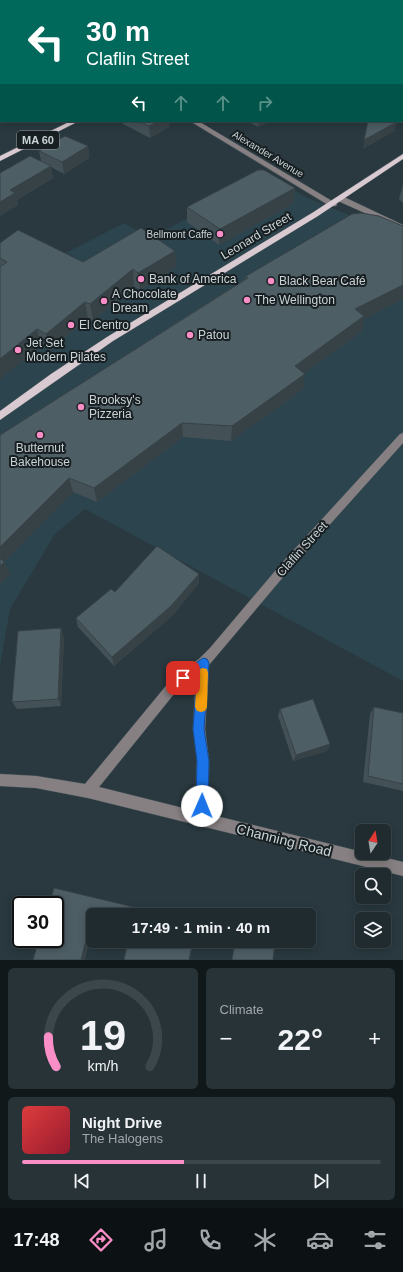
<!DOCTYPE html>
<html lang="en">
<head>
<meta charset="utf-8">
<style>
  body { margin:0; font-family:Arial,sans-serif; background:#273337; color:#f1f3f6; height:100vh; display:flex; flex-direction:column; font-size:15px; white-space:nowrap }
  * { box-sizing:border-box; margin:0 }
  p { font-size:13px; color:#a1a7aa }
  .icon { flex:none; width:22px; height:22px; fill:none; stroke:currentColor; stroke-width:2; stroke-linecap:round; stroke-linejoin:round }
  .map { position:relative; height:960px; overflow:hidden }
  .drawer { display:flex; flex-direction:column; gap:8px; padding:8px; background:#11181a; flex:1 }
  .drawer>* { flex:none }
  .banner { position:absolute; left:0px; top:0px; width:403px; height:122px; box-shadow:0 2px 10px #0003,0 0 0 1px #3c474b; background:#00695c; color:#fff; overflow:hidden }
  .needle { width:26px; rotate:12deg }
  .fabs { position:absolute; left:355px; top:824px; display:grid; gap:8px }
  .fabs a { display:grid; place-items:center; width:36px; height:36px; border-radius:6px; background:#1f2b2f; box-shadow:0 2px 10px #0003,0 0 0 1px #3c474b; font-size:20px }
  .speed { position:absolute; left:12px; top:896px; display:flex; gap:8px; font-size:20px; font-weight:700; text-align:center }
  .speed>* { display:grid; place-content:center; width:52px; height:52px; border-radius:50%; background:#1f2b2f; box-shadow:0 2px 10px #0003,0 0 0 1px #3c474b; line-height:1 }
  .speed .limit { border:2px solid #111; border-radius:6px; background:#fff; color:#111 }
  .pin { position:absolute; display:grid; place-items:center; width:34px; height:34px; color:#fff; margin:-17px; border-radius:8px; box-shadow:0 2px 6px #0006 }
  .me { position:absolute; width:44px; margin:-22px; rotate:1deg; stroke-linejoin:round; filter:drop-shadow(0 0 3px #0008) }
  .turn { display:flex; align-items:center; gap:14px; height:84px; padding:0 20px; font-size:18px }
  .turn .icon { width:52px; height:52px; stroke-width:2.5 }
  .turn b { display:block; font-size:28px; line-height:34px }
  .lanes { display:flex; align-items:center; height:38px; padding:0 20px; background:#0003; justify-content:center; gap:20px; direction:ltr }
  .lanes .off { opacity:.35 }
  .big { font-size:30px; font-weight:700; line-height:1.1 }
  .drawer .card { flex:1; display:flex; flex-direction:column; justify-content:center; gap:6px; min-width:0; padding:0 14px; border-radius:6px; background:#273337 }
  .drawer .dial { align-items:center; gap:0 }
  .dial svg { height:104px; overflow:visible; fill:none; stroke:#3c474b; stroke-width:7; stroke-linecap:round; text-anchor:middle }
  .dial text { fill:#f1f3f6; stroke:none }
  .song { display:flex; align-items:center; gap:12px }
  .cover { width:48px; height:48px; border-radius:6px; background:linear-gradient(135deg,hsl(0 70% 55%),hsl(350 70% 35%)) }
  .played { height:4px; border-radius:2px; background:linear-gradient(90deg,#fa8fc8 45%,#3c474b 45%) }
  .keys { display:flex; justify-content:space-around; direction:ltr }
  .heat { display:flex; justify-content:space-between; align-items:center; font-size:22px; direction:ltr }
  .drawer .tiles { flex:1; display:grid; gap:8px; grid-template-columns:1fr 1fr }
  .card:last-child { grid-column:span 2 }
  .trip { position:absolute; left:86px; top:908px; width:230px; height:40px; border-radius:6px; background:#1f2b2f; box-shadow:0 2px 10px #0003,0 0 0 1px #3c474b; font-weight:700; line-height:40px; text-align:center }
  .tab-bar { display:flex; height:64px; justify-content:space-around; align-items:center; background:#0c1113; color:#a1a7aa }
  .tab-bar .icon { width:28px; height:28px }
  .tab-bar .selected { color:#fa8fc8 }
  .tab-bar b { font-size:18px; color:#f1f3f6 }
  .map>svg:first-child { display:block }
  .built { fill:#2c444d }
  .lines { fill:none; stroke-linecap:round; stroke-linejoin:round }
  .minor-casing { stroke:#46555a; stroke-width:1 }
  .major-casing { stroke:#46555a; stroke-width:1 }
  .minor { fill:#878083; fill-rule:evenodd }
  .major { fill:#d9c9d0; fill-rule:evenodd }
  .wall { fill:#435157 }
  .shaded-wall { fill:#374247 }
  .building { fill:#4e5e65; stroke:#374247 }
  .route { fill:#1a73e8; stroke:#114b97 }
  .slow { fill:#f59e0b }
  .poi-dot { fill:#fa8fc8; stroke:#181f22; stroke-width:1.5 }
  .labels { text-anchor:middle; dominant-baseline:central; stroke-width:4; stroke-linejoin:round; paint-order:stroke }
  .far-street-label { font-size:10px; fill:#cad4d7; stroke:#181f22 }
  .far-poi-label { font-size:10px; fill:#cad4d7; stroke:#181f22; text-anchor:end }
  .shield { fill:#181f22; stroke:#959ea1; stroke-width:1 }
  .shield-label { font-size:11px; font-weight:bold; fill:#cad4d7 }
  .street-label { font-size:12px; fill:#cad4d7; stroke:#181f22 }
  .poi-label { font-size:12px; fill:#cad4d7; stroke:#181f22; text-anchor:start }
  .near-street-label { font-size:14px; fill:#cad4d7; stroke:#181f22 }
</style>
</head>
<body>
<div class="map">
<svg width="403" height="960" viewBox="0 0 403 960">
  <rect width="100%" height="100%" fill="#29393f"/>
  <path class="built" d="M269 175 306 197 403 238V681L85 509 55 534 10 609 0 666V259L56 258 124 223 150 238Z"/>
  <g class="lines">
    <g class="minor-casing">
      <path id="minor" d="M54 0H61L62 1H55Z
        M190 121H198L337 204 336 206H330Z
        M338 197H344L403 225V230L338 201Z
        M403 433V443L289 570 209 665 205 729 209 761 208 814 403 862V876L88 798 36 788 0 786V774L36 776 85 784 170 681 199 659 210 648 281 564 400 434ZM196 675 193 729 197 761 195 811 99 787 178 689Z"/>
    </g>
    <g class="major-casing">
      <path id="major" d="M363 0H369L370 1H364Z
        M403 8V12L402 13V9Z
        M402 40 403 41V45L402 44Z
        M71 121H79L0 161V156Z
        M403 154V159L318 216 113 341 0 420V411L51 374 107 337 312 213Z"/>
    </g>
    <use href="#minor" class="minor"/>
    <use href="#major" class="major"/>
  </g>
  <path class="wall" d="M0 0 1 1V13H0Z
    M176 0H228V1H176Z
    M301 0H334L335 1H303Z
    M122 121H169V127L150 138 123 124Z
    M247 121H271L258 127Z
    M88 146 89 158 64 174 51 167 53 178 17 200 18 205 0 216V173L41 161 39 151Z
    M403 184V203L399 199Z
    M295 188 293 204 219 245 187 222V207Z
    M403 226V299L364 319 361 332 304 373 303 389 231 441 183 437 97 502 73 492 4 562 10 575 0 584V435L245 279 246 276Z
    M0 243 83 262 176 267 140 290 134 286 93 321 88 318 50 350 41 346 0 379Z
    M199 583 172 616 114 666 78 627 76 618 115 592Z
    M64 637 61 706 17 709 12 702Z
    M374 707 403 713V791L363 782 370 714Z
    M280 709 330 744 327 751 293 761 278 716Z
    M235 941H275L273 960H232Z"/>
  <path class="shaded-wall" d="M223 0H228V1H220Z
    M159 121H169V127L150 138 149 126Z
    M259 121H271L258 127Z
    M397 122 395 131 363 149 364 140Z
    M88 146 89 158 64 174 62 162Z
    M51 166 53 178 17 200 18 205 0 216V202L10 190Z
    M295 188 293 204 219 245 220 229Z
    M175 251 176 267 140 290 138 273Z
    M133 269 134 286 93 321 90 304Z
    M403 285V299L364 319 361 332 293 381 295 366 355 309Z
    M85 302 88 318 50 350 46 334Z
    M37 329 41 346 0 379V359Z
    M305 374 303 389 231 441 232 426Z
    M182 423 183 437 97 502 94 488Z
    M69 478 73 492 4 562 10 575 0 584V547Z
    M199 574V583L172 616 114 666 112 657Z
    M61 628 64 637 61 706 58 699Z
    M330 744 327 751 293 761 296 755Z
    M90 924 93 926 85 960H81Z
    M193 941 190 960H189Z"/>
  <path class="building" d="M0 0H50L52 1H1V3H0Z
    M187 0H223L220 1H189Z
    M316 0H334L335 1H317Z
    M402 61 403 62V87L402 93Z
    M139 121H159L149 126Z
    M368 121H398L397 122 364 140Z
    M65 136 88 146 62 162 39 151Z
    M30 156 51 166 10 190 15 193 0 202V173Z
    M258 170H264L295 188 220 229 187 207Z
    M361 213 379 216 403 226V285L355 309 364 316 295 366 305 374 232 426 182 423 94 488 69 478 0 547V435L248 278 246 276 352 214Z
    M141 228 175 251 138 273 133 269 90 304 85 302 46 334 37 329 0 359V267L7 262 0 258V243L18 230 83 262Z
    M157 546 199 574 171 606 112 657 76 618 111 589 115 592Z
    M0 558 4 562 0 566Z
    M61 628 58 699 12 702 18 631Z
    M313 699 330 744 296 755 280 709Z
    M374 707 403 713V784L368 776Z
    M54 888 167 915H93V924H90L81 960H33L39 939H55V905H49Z
    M128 941H193L189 960H124Z
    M235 941H275L273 960H232Z"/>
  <path class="route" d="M203 658 207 659 209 663 204 729 209 761 208 806 206 811 202 813 198 811 196 806 197 761 193 729 197 674 183 683 180 682 178 678 180 674Z"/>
  <path class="slow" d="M203 668 207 669 208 673 207 707 205 711 201 712 197 711 195 707 197 673 199 669Z"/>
  <g class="poi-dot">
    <circle cx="220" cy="234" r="4"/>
    <circle cx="141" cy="279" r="4"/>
    <circle cx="271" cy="281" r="4"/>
    <circle cx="247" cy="300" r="4"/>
    <circle cx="104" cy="301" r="4"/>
    <circle cx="71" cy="325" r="4"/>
    <circle cx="190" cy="335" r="4"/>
    <circle cx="18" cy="350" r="4"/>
    <circle cx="81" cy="407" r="4"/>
    <circle cx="40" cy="435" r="4"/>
  </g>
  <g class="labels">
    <g class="far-street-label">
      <text transform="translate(268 154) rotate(31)">Alexander Avenue</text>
    </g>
    <g class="far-poi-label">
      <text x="212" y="234">Bellmont Caffe</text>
    </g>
    <rect class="shield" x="17" y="131" width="42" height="18" rx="3"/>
    <g class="shield-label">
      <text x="38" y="140">MA 60</text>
    </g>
    <g class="street-label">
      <text transform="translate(256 236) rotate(-31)">Leonard Street</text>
      <text transform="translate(302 549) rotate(-48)">Claflin Street</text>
    </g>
    <g class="poi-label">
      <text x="149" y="279">Bank of America</text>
      <text x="279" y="281">Black Bear Café</text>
      <text x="112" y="294">A Chocolate<tspan x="112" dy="14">Dream</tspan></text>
      <text x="255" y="300">The Wellington</text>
      <text x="79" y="325">El Centro</text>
      <text x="198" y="335">Patou</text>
      <text x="26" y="343">Jet Set<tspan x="26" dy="14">Modern Pilates</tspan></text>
      <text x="89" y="400">Brooksy's<tspan x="89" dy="14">Pizzeria</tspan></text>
      <text x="40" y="448" text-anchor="middle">Butternut<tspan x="40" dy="14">Bakehouse</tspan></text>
    </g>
    <g class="near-street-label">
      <text transform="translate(284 840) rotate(14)">Channing Road</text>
    </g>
  </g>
</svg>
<div class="fabs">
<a><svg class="needle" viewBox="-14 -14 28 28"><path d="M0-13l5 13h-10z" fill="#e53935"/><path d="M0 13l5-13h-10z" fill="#a1a7aa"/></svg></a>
<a><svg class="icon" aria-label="search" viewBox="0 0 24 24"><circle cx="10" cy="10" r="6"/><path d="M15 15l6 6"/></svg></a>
<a><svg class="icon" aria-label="layers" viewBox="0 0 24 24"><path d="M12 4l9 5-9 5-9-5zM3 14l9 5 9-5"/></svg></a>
</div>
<div class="speed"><div class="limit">30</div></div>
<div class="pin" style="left:183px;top:678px;background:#d93025"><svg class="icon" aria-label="arrive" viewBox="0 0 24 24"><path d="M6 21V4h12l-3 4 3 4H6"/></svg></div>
<svg class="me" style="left:202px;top:806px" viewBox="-20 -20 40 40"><circle r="19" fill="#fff"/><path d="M0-13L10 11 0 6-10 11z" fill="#1a73e8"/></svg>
<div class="trip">17:49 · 1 min · 40 m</div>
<div class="banner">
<div class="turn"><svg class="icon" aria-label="left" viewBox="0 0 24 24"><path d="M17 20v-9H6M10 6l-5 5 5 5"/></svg><div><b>30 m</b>Claflin Street</div></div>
<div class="lanes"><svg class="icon" aria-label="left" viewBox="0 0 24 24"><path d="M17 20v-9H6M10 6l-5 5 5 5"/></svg><svg class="icon off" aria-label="ahead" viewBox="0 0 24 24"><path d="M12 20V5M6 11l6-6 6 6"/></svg><svg class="icon off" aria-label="ahead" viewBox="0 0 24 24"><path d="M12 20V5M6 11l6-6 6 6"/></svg><svg class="icon off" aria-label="right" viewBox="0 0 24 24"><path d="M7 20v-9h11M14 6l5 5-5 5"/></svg></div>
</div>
</div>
<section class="drawer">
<div class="tiles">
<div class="card dial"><svg viewBox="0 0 100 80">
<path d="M14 69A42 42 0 1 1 86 69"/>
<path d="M14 69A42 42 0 0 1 8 46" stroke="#fa8fc8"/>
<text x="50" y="56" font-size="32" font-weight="700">19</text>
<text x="50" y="72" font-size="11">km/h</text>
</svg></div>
<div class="card"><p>Climate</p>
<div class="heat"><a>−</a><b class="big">22°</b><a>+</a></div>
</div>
<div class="card">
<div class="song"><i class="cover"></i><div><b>Night Drive</b><p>The Halogens</p></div></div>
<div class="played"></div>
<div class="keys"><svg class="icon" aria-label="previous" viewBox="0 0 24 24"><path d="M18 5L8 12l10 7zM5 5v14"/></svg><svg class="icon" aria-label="pause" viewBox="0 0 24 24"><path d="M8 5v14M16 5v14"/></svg><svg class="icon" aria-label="next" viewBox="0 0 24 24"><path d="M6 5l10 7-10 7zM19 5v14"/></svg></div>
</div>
</div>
</section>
<nav class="tab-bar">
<b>17:48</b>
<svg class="icon selected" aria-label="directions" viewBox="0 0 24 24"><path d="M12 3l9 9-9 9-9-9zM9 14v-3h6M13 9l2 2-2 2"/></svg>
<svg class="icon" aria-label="music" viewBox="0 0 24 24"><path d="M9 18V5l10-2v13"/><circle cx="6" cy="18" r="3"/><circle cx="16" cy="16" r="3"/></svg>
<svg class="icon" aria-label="phone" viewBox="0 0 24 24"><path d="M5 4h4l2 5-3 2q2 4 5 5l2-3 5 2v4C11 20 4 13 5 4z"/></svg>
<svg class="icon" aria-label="climate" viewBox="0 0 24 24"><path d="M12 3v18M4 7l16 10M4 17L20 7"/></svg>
<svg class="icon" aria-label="car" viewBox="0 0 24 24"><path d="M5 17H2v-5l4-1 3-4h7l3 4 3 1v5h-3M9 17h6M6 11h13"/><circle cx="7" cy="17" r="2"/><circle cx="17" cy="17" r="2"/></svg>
<svg class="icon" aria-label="filters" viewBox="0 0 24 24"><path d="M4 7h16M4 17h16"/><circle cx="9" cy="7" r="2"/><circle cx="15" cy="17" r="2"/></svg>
</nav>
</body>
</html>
